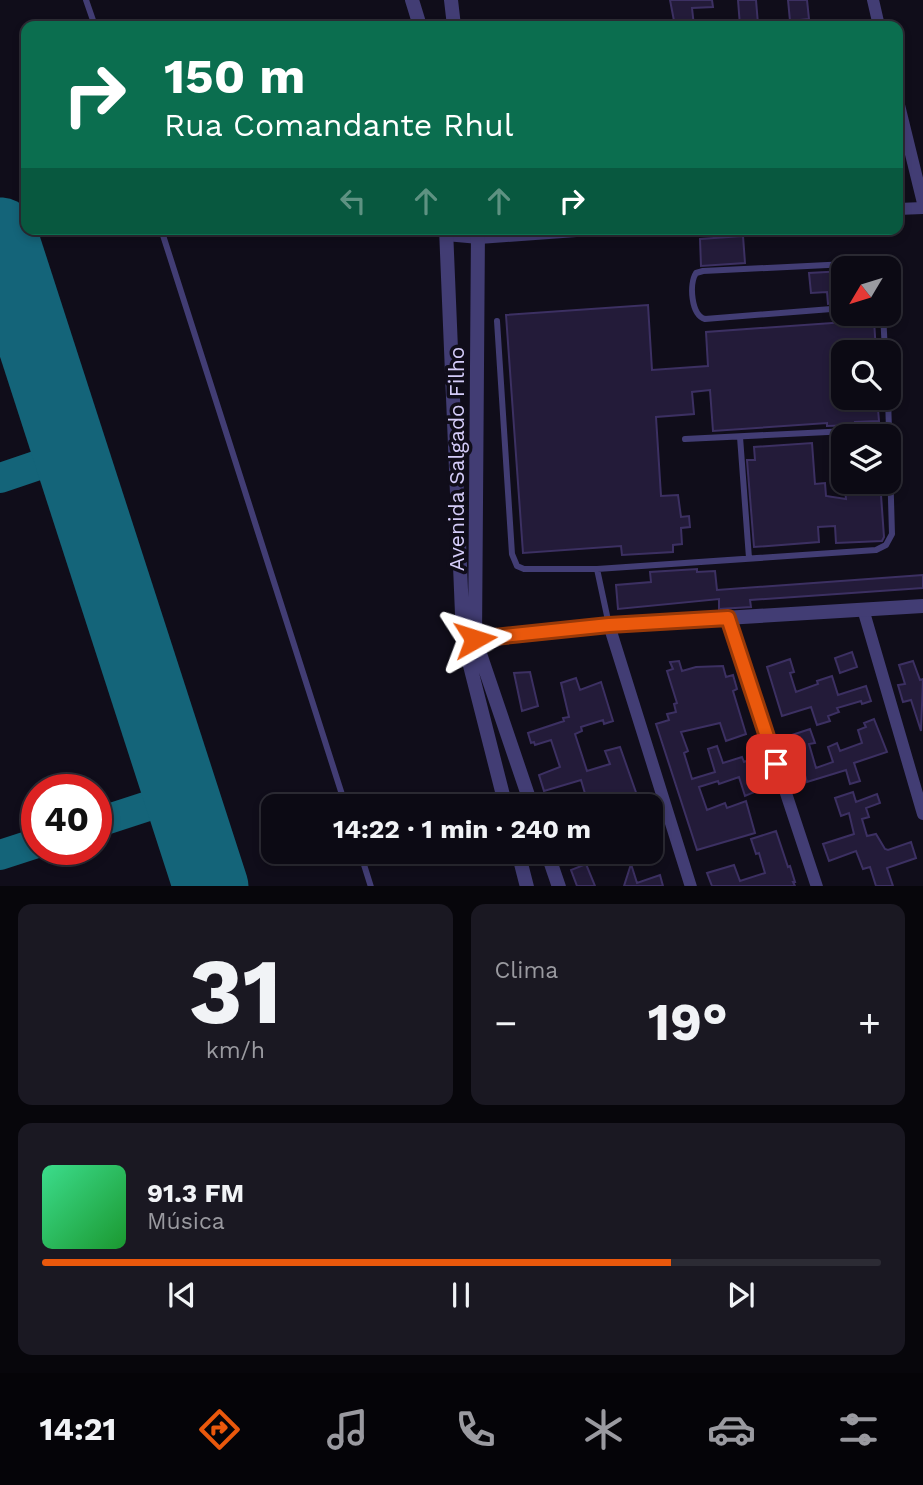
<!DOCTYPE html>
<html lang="pt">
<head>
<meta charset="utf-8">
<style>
  body { margin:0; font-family:"Work Sans",sans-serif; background:#1a1822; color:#f1f3f6; height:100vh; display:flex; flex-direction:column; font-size:26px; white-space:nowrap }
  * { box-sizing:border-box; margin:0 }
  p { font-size:23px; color:#9a9aa0 }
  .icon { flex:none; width:38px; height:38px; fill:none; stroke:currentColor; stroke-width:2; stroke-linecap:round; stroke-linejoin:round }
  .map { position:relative; height:886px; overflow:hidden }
  .side { display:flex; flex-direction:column; gap:18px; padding:18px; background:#07060b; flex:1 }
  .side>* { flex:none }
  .guide { position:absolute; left:21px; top:21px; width:882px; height:214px; border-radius:14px; box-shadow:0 4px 10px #0003,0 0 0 2px #2c2b34; background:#0b6e4f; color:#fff; overflow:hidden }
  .needle { width:46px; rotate:232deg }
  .buttons { position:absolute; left:831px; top:256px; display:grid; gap:14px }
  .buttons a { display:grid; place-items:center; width:70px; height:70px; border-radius:14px; background:#0c0a14; box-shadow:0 4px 10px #0003,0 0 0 2px #2c2b34; font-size:35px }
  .speed { position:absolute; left:21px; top:774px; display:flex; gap:14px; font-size:35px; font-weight:700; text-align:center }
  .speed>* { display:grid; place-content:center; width:91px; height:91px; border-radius:50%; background:#0c0a14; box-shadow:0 4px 10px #0003,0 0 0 2px #2c2b34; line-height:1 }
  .speed .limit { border:10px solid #d22; background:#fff; color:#111 }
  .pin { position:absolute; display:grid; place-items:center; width:60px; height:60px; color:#fff; margin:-30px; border-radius:14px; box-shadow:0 4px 10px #0006 }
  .me { position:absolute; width:77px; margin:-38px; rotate:84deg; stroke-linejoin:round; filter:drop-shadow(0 0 5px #0008) }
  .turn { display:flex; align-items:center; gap:24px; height:147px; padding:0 28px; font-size:32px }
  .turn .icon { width:91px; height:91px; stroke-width:2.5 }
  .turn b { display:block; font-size:49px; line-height:60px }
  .lanes { display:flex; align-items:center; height:66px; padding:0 28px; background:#0003; justify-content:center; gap:35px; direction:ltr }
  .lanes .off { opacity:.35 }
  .big { font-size:52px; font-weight:700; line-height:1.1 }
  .side .widget { flex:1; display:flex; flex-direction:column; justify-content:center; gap:10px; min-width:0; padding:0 24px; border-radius:14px; background:#1a1822 }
  .side .dial { align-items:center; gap:0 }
  .dial b { font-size:91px; line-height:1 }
  .song { display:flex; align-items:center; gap:21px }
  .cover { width:84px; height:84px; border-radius:10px; background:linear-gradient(135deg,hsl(150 70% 55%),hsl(130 70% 35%)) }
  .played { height:7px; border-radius:4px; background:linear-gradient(90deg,#ea580c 75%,#2c2b34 75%) }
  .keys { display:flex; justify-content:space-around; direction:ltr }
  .heat { display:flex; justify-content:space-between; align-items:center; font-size:38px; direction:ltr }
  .side .tiles { flex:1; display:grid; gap:18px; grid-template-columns:1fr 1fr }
  .widget:last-child { grid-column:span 2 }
  .trip { position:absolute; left:261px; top:794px; width:402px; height:70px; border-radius:14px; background:#0c0a14; box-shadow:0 4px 10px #0003,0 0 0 2px #2c2b34; font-weight:700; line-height:70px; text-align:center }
  .tabs { display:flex; height:112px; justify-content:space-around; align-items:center; background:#050408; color:#9a9aa0 }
  .tabs .icon { width:49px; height:49px }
  .tabs .on { color:#ea580c }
  .tabs b { font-size:32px; color:#f1f3f6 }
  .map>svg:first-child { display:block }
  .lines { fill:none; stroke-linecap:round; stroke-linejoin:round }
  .taxiway { stroke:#146479; stroke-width:30 }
  .runway { stroke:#146479; stroke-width:75 }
  .building { fill:#231b39; stroke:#3c3062; stroke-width:2 }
  .service { stroke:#423d74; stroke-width:6 }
  .minor { stroke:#423d74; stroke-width:12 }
  .tertiary { stroke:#423d74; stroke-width:14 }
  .route-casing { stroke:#983908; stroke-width:18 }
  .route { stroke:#ea580c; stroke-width:12 }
  .labels { text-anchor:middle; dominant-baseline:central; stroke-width:7; stroke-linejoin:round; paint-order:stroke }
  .street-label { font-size:21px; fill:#d4ccf9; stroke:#100d1a }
</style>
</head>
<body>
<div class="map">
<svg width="923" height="887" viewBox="0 0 923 887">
  <rect width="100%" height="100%" fill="#100d1a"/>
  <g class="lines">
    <path class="taxiway" d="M0 478 71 454
      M96 823 182 795
      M0 855 37 843"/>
    <path class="runway" d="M0 235 211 887"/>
  </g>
  <path class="building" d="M670 0H712L713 7 692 8 694 26H675Z
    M738 0H756L758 24 740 26Z
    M788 0H807L809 19 790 21Z
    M743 236 745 263 701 266 700 239Z
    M844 271V302L828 304 827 292 811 293 809 273Z
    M648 305 652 370 708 366 706 332 874 320 876 352H844V397H877L879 421 855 422V425L827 426V423L713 431 710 390 692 392 694 414 656 417 661 496 678 495 681 517 689 516 690 527 681 528 682 544 673 545V552L622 555 621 546 523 553 506 315Z
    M812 443 815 484 825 483 826 496 846 499 844 481H880L884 537 882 541 836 543 835 526 818 527 819 542 754 547 747 460H755L754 447Z
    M697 569V572L715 571 717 590 923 575V588L750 600 751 607 719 609V599L618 609 616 585 651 582 650 572Z
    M852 652 857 667 840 673 835 658Z
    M790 659 794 672 790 673 796 692 818 684 817 681 832 676 838 695 866 686 871 701 862 704 861 701 837 708 839 712 828 716 830 721 817 725 811 707 782 716 767 667Z
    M679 661 682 671 696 667 723 666 726 677 733 675 737 689 733 691 746 734 726 741 720 723 681 732 688 751 684 753 692 779 715 772 708 749 717 746 723 763 742 757 744 762 754 758 764 788 745 796 739 777 719 784 718 781 699 787 707 810 725 803 727 808 746 801 755 833 697 850 656 724 669 720 667 714 676 712 674 704 677 703 667 671 673 669 670 662Z
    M913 661 920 680 923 679 921 731 911 700 903 702 898 685 905 684 899 665Z
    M530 672 538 706 522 711 514 673Z
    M576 678 580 690 601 682 613 721 604 724 603 720 581 727 582 731 575 734 587 771 610 764 605 751 620 747 638 798 629 801 628 797 611 802 613 807H589L581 780 544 791 539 775 560 767 551 740 535 745 534 742 531 743 528 733 564 721 563 718 569 717 561 683Z
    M874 719 887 752 854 763 860 781 850 784 846 770 807 782 802 765 799 766 789 736 810 729 815 743 809 744 816 768 833 762 828 747 837 743 840 751 862 743 858 730 866 727 864 723Z
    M853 792 856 802 877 794 880 803 866 808 869 817 862 819 867 836 876 834 885 849 888 850 911 842 916 858 887 868 893 886H876L870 867 863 869 856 851 829 861 823 844 854 834 849 813 841 816 835 798Z
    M776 831 788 867 790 866 795 882H793L795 886H712L707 873 734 865 740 881 765 873 759 853 756 854 751 839Z
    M586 864 595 886H577L571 870Z
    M631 864 637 883 660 875 663 886H624Z"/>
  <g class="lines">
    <path class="service" d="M86 0 95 26
      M161 229 346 807
      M844 308 705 319C691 315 689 284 696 273L703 271 868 263 875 265 877 268
      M883 313 885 352
      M497 321 512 554 517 566 524 569H597L876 550 886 545 892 534 888 397
      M740 437 749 558
      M685 439 889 429
      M597 569 609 625
      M360 852 371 887"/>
    <path class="minor" d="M873 0 879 26
      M898 101 923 203
      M898 209 923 208
      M446 235 479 238 604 229
      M863 609 923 814
      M728 618 817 887
      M609 625 691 887"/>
    <path class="tertiary" d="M412 0 420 26
      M451 0 454 26
      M446 229 463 638 506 807
      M478 229 475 639 532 807
      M468 639 609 625 923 606
      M518 852 527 887
      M547 852 559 887"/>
  </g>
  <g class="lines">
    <g class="route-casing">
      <path id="route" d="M475 639 609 625 728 618 776 764"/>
    </g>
    <use href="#route" class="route"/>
  </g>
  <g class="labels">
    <g class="street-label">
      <text transform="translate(456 459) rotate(-90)">Avenida Salgado Filho</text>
    </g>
  </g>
</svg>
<div class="buttons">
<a><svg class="needle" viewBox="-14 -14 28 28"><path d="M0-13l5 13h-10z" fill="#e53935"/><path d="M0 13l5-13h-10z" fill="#9a9aa0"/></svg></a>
<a><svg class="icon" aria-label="search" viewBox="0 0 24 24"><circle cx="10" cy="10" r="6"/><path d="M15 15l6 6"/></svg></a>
<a><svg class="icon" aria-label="layers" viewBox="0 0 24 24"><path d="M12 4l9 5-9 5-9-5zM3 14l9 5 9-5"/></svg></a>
</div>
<div class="speed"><div class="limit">40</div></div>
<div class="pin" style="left:776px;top:764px;background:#d93025"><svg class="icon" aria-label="arrive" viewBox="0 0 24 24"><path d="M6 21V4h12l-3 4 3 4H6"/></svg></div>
<svg class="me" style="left:475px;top:639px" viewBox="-20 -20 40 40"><path d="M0-17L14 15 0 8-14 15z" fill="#ea580c" stroke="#fff" stroke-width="4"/></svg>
<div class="trip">14:22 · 1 min · 240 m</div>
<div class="guide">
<div class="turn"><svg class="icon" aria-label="right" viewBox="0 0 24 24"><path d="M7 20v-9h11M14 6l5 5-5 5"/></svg><div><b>150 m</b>Rua Comandante Rhul</div></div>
<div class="lanes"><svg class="icon off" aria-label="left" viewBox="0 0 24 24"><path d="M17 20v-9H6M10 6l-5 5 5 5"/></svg><svg class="icon off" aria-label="ahead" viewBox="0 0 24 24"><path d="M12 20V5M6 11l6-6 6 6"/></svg><svg class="icon off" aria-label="ahead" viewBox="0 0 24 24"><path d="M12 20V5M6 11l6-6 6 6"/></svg><svg class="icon" aria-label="right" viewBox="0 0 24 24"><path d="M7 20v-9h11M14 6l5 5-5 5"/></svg></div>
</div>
</div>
<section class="side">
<div class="tiles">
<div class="widget dial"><b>31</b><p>km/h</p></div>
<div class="widget"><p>Clima</p>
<div class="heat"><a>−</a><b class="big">19°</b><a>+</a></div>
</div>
<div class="widget">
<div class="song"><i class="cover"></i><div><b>91.3 FM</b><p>Música</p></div></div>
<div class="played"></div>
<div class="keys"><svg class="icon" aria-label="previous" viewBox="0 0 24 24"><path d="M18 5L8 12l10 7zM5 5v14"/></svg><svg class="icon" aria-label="pause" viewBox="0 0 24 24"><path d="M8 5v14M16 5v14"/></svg><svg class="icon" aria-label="next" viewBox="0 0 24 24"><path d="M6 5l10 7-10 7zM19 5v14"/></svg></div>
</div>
</div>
</section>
<nav class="tabs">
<b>14:21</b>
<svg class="icon on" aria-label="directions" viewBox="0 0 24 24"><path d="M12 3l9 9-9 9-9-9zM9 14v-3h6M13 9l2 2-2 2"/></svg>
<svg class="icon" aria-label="music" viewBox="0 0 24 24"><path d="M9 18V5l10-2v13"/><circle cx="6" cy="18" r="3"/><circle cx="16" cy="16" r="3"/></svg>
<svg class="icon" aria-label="phone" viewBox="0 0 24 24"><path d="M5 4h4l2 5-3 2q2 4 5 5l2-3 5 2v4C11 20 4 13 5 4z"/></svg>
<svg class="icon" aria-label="climate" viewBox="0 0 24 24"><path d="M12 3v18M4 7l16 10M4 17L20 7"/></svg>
<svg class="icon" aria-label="car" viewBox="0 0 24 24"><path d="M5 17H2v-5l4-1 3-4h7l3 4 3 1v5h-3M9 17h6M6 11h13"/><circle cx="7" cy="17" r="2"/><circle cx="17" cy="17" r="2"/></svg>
<svg class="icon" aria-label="filters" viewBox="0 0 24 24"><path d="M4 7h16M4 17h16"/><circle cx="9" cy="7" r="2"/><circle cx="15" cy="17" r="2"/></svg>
</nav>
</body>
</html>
